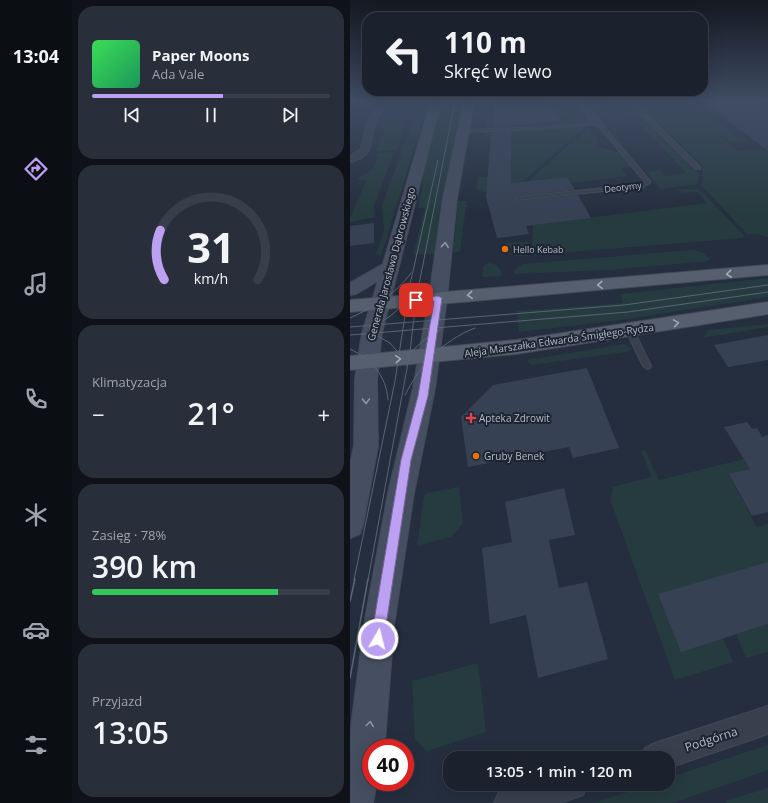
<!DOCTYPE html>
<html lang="pl">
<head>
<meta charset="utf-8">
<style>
  body { margin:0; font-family:"Open Sans",sans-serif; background:#282f3a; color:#f1f3f6; height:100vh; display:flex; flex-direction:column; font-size:15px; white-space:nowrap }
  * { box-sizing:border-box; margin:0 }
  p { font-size:13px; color:#a0a4aa }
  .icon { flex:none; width:22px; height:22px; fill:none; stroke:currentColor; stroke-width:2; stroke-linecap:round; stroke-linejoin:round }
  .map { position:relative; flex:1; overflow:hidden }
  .panel { display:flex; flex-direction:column; gap:6px; padding:6px; background:#0f1319; width:278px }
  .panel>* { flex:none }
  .guide { position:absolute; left:12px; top:12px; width:346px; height:84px; border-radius:16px; box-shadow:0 4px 16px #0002,0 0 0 1px #393f4a; background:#1b222e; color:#f1f3f6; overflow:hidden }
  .speed { position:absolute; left:12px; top:739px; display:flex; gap:8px; font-size:20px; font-weight:700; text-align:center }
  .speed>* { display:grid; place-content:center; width:52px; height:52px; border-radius:50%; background:#1b222e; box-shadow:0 4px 16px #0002,0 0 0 1px #393f4a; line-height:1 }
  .speed .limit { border:6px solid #d22; background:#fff; color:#111 }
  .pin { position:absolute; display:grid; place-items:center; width:34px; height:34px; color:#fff; margin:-17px; border-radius:8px; box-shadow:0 2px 6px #0006 }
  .me { position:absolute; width:44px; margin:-22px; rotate:8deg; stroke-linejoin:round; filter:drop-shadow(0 0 3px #0008) }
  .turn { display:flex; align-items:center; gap:14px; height:84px; padding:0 16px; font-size:18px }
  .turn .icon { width:52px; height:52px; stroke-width:2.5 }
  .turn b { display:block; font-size:28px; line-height:34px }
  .big { font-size:30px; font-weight:600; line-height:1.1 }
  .panel .tile { flex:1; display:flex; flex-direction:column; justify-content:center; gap:6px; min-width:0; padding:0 14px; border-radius:16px; background:#282f3a }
  .panel .dial { align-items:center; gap:0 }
  .dial svg { height:104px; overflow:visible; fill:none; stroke:#393f4a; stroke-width:7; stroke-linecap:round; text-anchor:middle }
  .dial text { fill:#f1f3f6; stroke:none }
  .song { display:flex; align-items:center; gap:12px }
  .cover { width:48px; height:48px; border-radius:6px; background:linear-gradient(135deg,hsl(130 70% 55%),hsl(150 70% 35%)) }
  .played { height:4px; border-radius:2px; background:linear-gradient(90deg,#bca0f2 55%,#393f4a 55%) }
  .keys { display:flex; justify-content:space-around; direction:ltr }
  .heat { display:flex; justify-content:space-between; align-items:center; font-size:22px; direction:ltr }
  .charge { height:6px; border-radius:3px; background:linear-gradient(90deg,#34c759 78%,#393f4a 0) }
  .trip { position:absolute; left:93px; top:751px; width:232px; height:40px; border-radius:16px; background:#1b222e; box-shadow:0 4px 16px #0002,0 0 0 1px #393f4a; font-weight:600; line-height:40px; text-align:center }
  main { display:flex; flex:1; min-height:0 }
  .dock { display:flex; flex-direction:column; width:72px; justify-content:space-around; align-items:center; background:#0b0e12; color:#a0a4aa }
  .dock .icon { width:28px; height:28px }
  .dock .on { color:#bca0f2 }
  .dock b { font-size:18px; color:#f1f3f6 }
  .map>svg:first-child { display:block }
  .green { fill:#263b3f }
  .building { fill:#364154 }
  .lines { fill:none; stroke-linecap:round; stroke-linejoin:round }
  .lane-casing { stroke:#414957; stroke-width:2 }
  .street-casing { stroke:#414957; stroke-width:2 }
  .secondary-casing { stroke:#414957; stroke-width:2 }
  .primary-casing { stroke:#414957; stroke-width:2 }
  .lane { fill:#38404e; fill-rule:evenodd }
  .street { fill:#38404e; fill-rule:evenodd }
  .secondary { fill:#464f61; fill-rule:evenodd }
  .primary { fill:#565f6e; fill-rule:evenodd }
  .tram-far1 { stroke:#5a6475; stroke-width:1 }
  .tram { stroke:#5a6475; stroke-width:1.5 }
  .oneway { stroke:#8e95a5 }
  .oneway2 { stroke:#a1a9b7 }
  .route { fill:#bca0f2; stroke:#7a689d }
  .food-dot { fill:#e8710a; stroke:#1d2533; stroke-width:1.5 }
  .health-dot { fill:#e0444e; stroke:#1d2533; stroke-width:1.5 }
  .labels { text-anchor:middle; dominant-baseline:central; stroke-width:4; stroke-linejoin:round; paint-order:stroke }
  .far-street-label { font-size:9px; fill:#b4bbc9; stroke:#1d2533 }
  .far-poi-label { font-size:9px; fill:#b4bbc9; stroke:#1d2533; text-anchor:start }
  .street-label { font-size:10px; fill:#b4bbc9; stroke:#1d2533 }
  .poi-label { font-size:10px; fill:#b4bbc9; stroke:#1d2533; text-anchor:start }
  .near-street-label { font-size:12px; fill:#b4bbc9; stroke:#1d2533 }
</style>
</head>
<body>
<main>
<nav class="dock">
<b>13:04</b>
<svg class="icon on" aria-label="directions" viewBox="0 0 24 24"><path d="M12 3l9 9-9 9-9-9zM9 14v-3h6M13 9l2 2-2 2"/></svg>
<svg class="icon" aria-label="music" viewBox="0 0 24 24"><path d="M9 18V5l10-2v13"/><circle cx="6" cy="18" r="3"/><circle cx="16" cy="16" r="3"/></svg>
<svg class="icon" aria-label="phone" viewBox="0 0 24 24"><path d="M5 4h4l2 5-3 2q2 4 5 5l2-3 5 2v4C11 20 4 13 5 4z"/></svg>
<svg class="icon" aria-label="climate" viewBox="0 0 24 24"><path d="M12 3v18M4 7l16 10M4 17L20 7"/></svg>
<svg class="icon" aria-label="car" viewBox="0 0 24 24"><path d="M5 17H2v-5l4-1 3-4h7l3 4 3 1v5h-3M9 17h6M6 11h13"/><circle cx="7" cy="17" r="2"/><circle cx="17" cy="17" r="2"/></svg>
<svg class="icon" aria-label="filters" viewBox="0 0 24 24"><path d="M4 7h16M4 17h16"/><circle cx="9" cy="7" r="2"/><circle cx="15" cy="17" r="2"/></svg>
</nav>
<section class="panel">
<div class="tile">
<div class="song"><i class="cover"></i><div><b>Paper Moons</b><p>Ada Vale</p></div></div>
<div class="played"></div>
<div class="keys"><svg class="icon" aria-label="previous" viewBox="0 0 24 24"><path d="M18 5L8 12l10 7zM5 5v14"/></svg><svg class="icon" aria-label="pause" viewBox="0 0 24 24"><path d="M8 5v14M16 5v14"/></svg><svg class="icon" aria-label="next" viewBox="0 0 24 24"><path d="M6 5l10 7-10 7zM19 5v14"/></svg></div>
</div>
<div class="tile dial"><svg viewBox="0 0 100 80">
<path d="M14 69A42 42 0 1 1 86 69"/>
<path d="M14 69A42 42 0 0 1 11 31" stroke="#bca0f2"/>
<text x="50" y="56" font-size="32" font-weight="700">31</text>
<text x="50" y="72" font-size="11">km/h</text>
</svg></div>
<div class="tile"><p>Klimatyzacja</p>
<div class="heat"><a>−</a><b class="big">21°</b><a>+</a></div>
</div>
<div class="tile"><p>Zasięg · 78%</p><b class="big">390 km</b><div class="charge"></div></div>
<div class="tile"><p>Przyjazd</p><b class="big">13:05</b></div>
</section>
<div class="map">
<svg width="418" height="803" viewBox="0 0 418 803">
  <rect width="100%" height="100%" fill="#242e3e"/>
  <path class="green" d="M0 101H28L23 108 0 107Z
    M47 101H62L58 110 34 111 43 106Z
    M67 101H79L31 256 26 254 34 231 32 205 68 107 65 105Z
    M92 101H113L91 205 85 254 63 255 75 208H68L72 190 73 169Z
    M331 101H349L355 106 323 109 321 107 315 108 310 103Z
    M306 103 313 110 302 111 310 119 373 113 361 117 388 138H395L399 141 381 143 361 128 388 151 418 148V238L408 234H397L351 185 353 179V166L290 105Z
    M281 106 349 174 348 184 311 189 297 172 310 170 315 176 336 173 274 108 257 110 260 114 249 115 245 109Z
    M233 111 234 112 223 114 226 117 239 118 238 121 231 123 135 129 136 120 139 119 173 116 163 119 166 126 218 121 214 114 203 115 202 113Z
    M27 120H35L34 122H57L46 150 26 151 35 129 26 125Z
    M229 126 235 127 166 188 131 192 126 189 128 177H138V183L161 182V134H141L140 138H134L135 131Z
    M238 128 247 139V144L245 146 271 153 283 167 271 168 277 176 223 183 217 177 191 180 171 188 219 144H222Z
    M44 152 24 206 25 217 0 222V218L16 181 6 179C17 174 29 167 26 153Z
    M328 189H347L352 192 394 235 393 238 183 255 182 254 183 225 357 203 347 192 332 193Z
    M108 201H117L116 205H118L116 208 110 251 103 253Z
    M178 242V256L157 255 166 250 153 243Z
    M343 250 352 252 360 259 358 261 259 270 164 274V270L173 264Z
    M137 263C146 263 151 267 152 276L133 277V268Z
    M418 278V297L271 320 169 332 167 311 273 303 270 294Z
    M418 324V327L353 338 358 330Z
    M275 344 282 349 276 352 180 365 177 360Z
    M295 450 309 480 394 459 400 469 379 475 407 527 418 524V563L373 638 383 662 325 680 260 499 263 491 262 487 302 477 291 451Z
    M109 487 113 523 103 536 67 546 74 496 77 493Z
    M418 624V652L396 658 386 634Z
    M128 663 136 732 77 751 65 740 62 681Z
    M418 745V770L323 803H244L301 784H318V778Z
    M418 788V803H377L375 801Z"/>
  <path class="building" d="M144 101H197L211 121 143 127Z
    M386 101H406L418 109V151L357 104Z
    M143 132H161V183L217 177 225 190 169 196 166 198V201L228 195 241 218 176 226 179 234 147 238 136 197 141 134Z
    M24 223V243L0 246V226Z
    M418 335V360L378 367 364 345Z
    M237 368 269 448 223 458 219 447 118 467 111 417 143 385Z
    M397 422 402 429 407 428 412 437 418 435V512L402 516 379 474 400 469 374 427Z
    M214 488 225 535 199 540 209 588 237 582 258 659 188 678 176 615 140 624 132 548 162 542 155 502Z
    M418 562V624L331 652 308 594Z"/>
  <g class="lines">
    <g class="lane-casing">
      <path id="lane" d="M278 101H283L350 167V169H346Z
        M250 122 300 181V183L293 187 167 200V198L169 197 292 184 295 182 247 124 195 129 114 132 112 131 114 130 195 127Z
        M280 328 284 331 301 366 300 368 297 369 293 366 276 331Z"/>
    </g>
    <g class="street-casing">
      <path id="street" d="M32 101H40C35 108 29 114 26 122 17 142 28 155 0 162V156L11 149 17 122Z
        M237 101H263L259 103 239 106 252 123 251 125H245L233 112 230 104Z
        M418 706V734L318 768V758H290L295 748 305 743Z
        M171 784H237L233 795 210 803H144L149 792Z"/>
    </g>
    <g class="secondary-casing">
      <path id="secondary" d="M81 101H91L32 333 27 379 28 446 13 525 10 534 0 538V464L4 446 5 379 12 333 28 281 6 294 0 295V283L33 264Z
        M114 101H124L107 198 97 298 85 388 64 493 44 625 35 742 34 748H21V782H27L23 803H0V735L14 625 38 493 63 388 79 298 93 198Z"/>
    </g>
    <g class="primary-casing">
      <path id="primary" d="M418 265V275L0 312V300Z
        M418 302V314L166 354 0 370V356L166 340Z"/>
    </g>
    <use href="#lane" class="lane"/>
    <use href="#street" class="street"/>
    <use href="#secondary" class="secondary"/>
    <use href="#primary" class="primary"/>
    <path class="tram-far1" d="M0 318C24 307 45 295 61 273
      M27 324 39 317 57 302
      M0 327 274 305 418 285
      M24 334 40 343 51 356
      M0 335 278 312 418 292
      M0 349C22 360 36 375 38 400
      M60 353 74 340 91 329
      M55 395C71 364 92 341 125 328
      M4 580 45 381 59 289 88 160
      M18 580 60 352 66 300 105 101"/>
    <path class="tram" d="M0 601 5 579
      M0 678 18 579"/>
  </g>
  <defs><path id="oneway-chevron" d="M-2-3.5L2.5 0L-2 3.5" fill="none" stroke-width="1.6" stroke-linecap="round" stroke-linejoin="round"/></defs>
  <g class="oneway">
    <use href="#oneway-chevron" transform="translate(95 245) rotate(-84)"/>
    <use href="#oneway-chevron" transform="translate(16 401) rotate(88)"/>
    <use href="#oneway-chevron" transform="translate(20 724) rotate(-82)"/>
  </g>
  <g class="oneway2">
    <use href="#oneway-chevron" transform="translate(379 274) rotate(174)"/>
    <use href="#oneway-chevron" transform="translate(250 285) rotate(176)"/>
    <use href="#oneway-chevron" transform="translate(120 295) rotate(175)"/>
    <use href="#oneway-chevron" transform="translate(326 323) rotate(-9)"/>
    <use href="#oneway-chevron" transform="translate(48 359) rotate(-4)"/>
  </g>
  <linearGradient id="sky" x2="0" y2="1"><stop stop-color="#141922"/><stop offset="0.47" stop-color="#3f4c63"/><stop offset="1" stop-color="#3f4c63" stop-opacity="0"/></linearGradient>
  <rect width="418" height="214" fill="url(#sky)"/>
  <path class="route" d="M88 296 92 298 78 396 61 460 34 639 32 643 28 645 23 643 21 639 51 460 68 396 84 301 66 302 62 300 66 298Z"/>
  <g class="food-dot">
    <circle cx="155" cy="249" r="4"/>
    <circle cx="126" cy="456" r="4"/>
  </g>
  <path class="health-dot" d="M119 412h4v4h4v4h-4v4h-4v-4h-4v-4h4z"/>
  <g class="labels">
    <g class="far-street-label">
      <text transform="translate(273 187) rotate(-7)">Deotymy</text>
    </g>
    <g class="far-poi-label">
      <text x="163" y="249">Hello Kebab</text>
    </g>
    <g class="street-label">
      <text transform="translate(41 264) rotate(-75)">Generała Jarosława Dąbrowskiego</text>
      <text transform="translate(209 340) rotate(-8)">Aleja Marszałka Edwarda Śmigłego-Rydza</text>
    </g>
    <g class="poi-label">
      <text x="129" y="418">Apteka Zdrowit</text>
      <text x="134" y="456">Gruby Benek</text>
    </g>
    <g class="near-street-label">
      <text transform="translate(361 739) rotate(-18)">Podgórna</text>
    </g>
  </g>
</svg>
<div class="speed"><div class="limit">40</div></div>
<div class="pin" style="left:66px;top:300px;background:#d93025"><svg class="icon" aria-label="arrive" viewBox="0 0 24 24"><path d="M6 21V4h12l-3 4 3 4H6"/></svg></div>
<svg class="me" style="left:28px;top:639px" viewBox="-20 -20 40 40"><circle r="17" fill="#bca0f2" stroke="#fff" stroke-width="3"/><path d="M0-11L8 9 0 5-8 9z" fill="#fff"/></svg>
<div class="trip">13:05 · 1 min · 120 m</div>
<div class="guide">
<div class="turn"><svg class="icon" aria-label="left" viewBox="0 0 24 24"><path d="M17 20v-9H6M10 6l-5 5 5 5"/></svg><div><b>110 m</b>Skręć w lewo</div></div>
</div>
</div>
</main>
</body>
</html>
